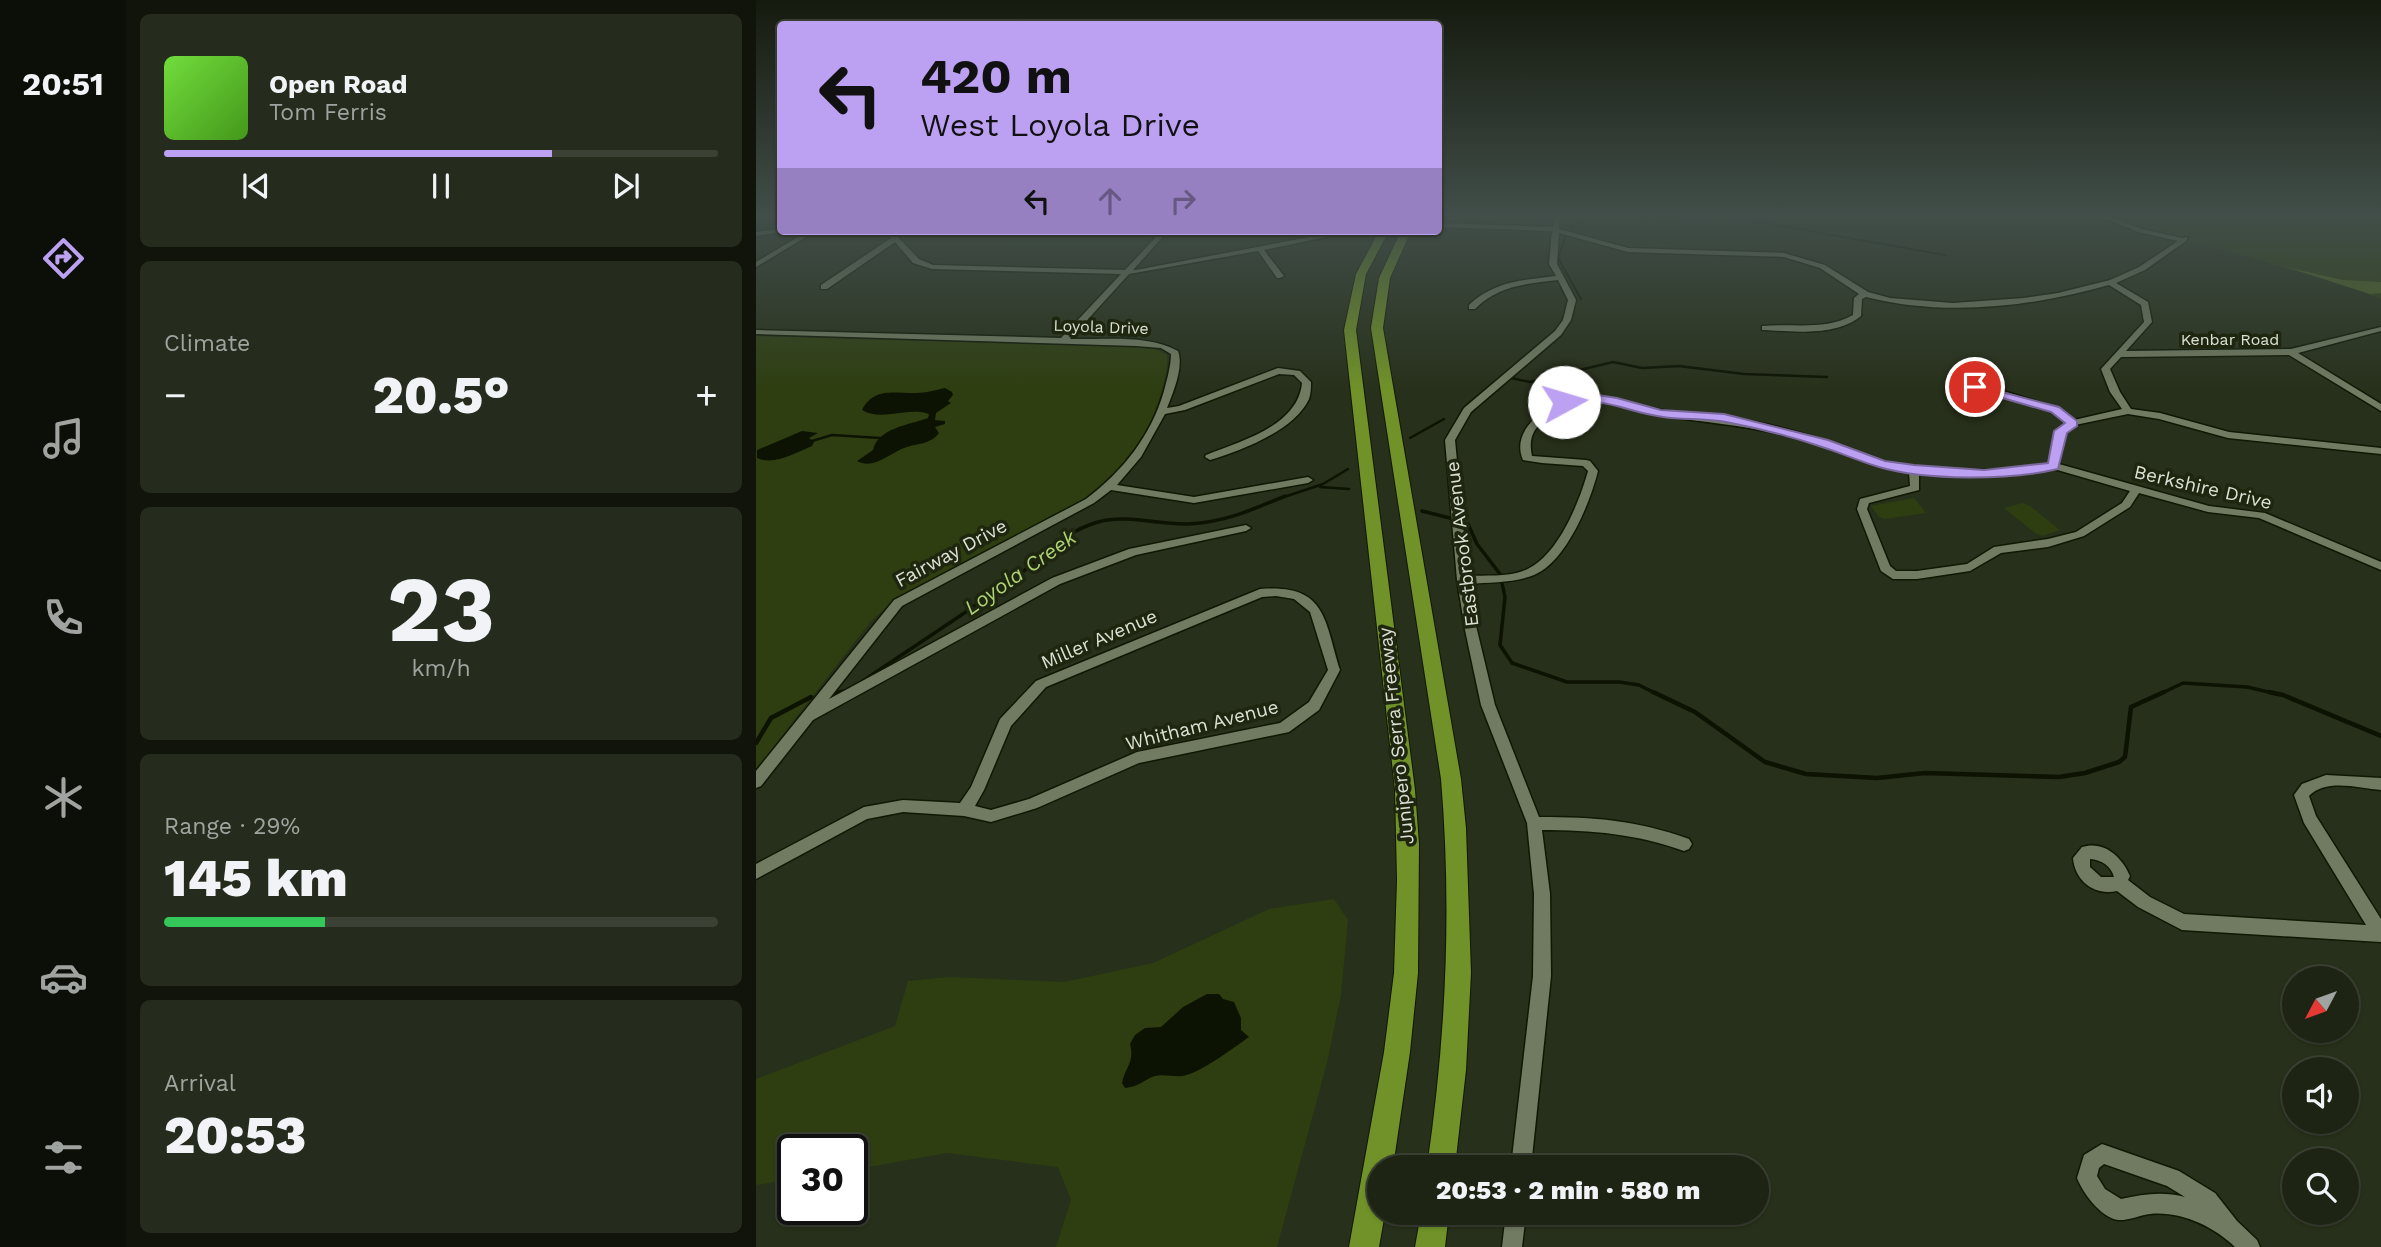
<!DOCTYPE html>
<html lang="en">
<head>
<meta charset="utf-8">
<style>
  body { margin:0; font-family:"Work Sans",sans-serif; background:#252c1d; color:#f1f3f6; height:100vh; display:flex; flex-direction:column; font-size:26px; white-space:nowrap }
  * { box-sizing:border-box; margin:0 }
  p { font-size:23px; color:#a0a4a0 }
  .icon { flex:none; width:38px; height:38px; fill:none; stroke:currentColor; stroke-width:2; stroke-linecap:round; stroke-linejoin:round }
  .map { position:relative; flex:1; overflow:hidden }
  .side { display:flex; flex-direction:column; gap:14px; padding:14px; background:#10140b; width:630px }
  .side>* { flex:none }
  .guide { position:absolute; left:21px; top:21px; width:665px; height:214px; border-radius:7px; box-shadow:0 2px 5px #0004,0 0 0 2px #3b4134; background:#bca0f2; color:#111; overflow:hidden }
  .needle { width:46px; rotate:229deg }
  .tools { position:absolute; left:1526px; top:966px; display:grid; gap:14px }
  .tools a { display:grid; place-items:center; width:77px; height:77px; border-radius:50%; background:#1d2414; box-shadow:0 2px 5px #0004,0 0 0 2px #3b4134; font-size:35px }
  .speed { position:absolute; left:21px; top:1134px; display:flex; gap:14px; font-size:35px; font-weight:700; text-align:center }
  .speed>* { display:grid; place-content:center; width:91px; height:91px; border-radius:50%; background:#1d2414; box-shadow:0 2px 5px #0004,0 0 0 2px #3b4134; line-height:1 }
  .speed .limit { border:4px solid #111; border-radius:10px; background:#fff; color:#111 }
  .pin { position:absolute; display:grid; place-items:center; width:60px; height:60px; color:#fff; margin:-30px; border:4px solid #fff; border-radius:50%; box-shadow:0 2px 7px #0007 }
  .me { position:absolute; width:77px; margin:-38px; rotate:84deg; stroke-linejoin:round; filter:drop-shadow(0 0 5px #0008) }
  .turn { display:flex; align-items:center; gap:24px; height:147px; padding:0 28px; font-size:32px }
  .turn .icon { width:91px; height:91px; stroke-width:2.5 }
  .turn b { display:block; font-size:49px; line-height:60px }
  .lanes { display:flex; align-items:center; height:66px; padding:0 28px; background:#0003; justify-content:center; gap:35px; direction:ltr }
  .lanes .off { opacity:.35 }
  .big { font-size:52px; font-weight:800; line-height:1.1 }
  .side .widget { flex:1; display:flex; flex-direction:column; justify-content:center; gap:10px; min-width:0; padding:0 24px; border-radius:10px; background:#252c1d }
  .side .dial { align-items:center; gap:0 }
  .dial b { font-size:91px; line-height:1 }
  .song { display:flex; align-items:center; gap:21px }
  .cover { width:84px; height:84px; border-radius:10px; background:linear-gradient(135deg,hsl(100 70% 55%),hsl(100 70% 35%)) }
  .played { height:7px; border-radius:4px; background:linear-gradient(90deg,#bca0f2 70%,#3b4134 70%) }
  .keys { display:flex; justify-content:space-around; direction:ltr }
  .heat { display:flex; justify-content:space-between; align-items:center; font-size:38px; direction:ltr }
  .charge { height:10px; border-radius:5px; background:linear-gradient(90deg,#34c759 29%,#3b4134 0) }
  .trip { position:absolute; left:611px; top:1155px; width:402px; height:70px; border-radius:35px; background:#1d2414; box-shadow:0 2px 5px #0004,0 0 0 2px #3b4134; font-weight:800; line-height:70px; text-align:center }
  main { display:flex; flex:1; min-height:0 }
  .tab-bar { display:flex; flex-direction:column; width:126px; justify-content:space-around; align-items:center; background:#0c0e08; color:#a0a4a0 }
  .tab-bar .icon { width:49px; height:49px }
  .tab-bar .on { color:#bca0f2 }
  .tab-bar b { font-size:32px; color:#f1f3f6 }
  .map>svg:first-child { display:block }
  .green { fill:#2e3e10 }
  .forest { fill:#516823 }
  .water { fill:#0c1302 }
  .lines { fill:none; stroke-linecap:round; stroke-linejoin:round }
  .stream-far3 { stroke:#0c1302; stroke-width:2 }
  .stream-far2 { stroke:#0c1302; stroke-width:2.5 }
  .stream-far1 { stroke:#0c1302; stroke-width:3.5 }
  .stream { stroke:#0c1302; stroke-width:4.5 }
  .minor-casing { stroke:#101804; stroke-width:3 }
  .highway-casing { stroke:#101804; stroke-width:2 }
  .minor { fill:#717b62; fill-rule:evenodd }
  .highway { fill:#709228; fill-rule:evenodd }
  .route { fill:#bca0f2; stroke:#7a689d; stroke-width:2 }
  .labels { text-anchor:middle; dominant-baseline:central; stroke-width:7; stroke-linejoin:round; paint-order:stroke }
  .far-street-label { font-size:16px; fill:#dbe1d4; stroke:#1e2610 }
  .street-label { font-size:19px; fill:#dbe1d4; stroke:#1e2610 }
  .water-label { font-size:21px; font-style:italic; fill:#afd374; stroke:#1e2610 }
</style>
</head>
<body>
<main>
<nav class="tab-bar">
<b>20:51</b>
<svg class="icon on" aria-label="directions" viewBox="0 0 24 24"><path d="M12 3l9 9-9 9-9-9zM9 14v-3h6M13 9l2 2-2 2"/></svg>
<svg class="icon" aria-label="music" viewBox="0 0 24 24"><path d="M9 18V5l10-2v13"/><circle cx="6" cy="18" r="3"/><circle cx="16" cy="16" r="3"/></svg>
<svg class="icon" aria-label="phone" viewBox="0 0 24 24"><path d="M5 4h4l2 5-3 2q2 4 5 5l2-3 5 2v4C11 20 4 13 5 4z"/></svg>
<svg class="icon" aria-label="climate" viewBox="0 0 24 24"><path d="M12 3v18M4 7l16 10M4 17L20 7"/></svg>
<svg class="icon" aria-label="car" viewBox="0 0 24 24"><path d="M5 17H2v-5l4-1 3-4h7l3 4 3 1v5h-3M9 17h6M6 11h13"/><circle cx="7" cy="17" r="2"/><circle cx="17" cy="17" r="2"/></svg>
<svg class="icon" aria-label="filters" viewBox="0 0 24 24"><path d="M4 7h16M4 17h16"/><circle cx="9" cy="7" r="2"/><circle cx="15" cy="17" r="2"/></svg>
</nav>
<section class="side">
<div class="widget">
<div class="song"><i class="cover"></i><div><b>Open Road</b><p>Tom Ferris</p></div></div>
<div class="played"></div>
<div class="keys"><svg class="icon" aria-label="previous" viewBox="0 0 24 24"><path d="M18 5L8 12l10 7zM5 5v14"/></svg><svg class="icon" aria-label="pause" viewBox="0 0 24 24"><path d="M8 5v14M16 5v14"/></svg><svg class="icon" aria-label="next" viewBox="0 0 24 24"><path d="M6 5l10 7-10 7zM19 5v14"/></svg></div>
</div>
<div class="widget"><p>Climate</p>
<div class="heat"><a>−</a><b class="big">20.5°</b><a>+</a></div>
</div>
<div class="widget dial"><b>23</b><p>km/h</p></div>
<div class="widget"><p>Range · 29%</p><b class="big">145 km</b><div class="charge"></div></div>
<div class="widget"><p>Arrival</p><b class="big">20:53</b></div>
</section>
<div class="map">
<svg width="1625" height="1247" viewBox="0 0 1625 1247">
  <rect width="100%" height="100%" fill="#27301a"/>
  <path class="green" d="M1352 217H1625V299L1585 284Z
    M0 336 385 347 399 349 411 355C412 368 409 380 405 393 392 439 375 459 342 493L161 587 133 605 115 621 0 769Z
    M1158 498 1170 513 1129 519 1123 517 1115 506Z
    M1266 503 1274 506 1304 530 1286 536 1279 533 1248 508Z
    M578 899 592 920 585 995 571 1063 521 1247H300L315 1200 302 1167 191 1153 96 1170V1150H37V1179L0 1185V1079L139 1026 152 981 193 977 308 982 397 963 513 909Z"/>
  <path class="forest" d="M1530 267 1587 280 1625 282V293L1614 294Z"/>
  <path class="water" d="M189 388 196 392 197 395 192 401 195 403 180 413 179 420 189 421V424L179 427 183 433C174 445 161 443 148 448 133 454 117 470 101 461L117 450C122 428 153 425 172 418L173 414C152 406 126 422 106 410 118 386 141 394 161 393 170 393 179 390 189 388Z
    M46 431 62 433 53 438 58 442 56 446C39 453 18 466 1 458V450Z
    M451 994H463L467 999 478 1002 485 1018V1030L493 1037C476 1049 446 1072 427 1076 418 1077 407 1074 399 1076 387 1080 383 1087 369 1088L366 1083C369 1067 379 1062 374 1044L379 1035 389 1028 405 1027 427 1007Z"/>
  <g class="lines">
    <path class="stream-far3" d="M880 218 997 221 1189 255
      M814 228 829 219
      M810 235 802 258 825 299"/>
    <path class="stream-far2" d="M755 378 774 382 857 362 886 368 923 366 988 374 1071 377
      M654 438 688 419
      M56 441 76 435 124 438
      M564 487 593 489
      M525 498 567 484 592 469"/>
    <path class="stream-far1" d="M666 511 694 518
      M712 524 721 544 744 574 749 597 744 645 756 663 811 682H863L883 685 901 694
      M104 683C154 649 205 616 255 581 284 560 306 532 342 522 372 514 402 525 432 524 469 522 496 510 529 496
      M79 694 88 691
      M1404 694 1427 683 1491 687 1521 694"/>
    <path class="stream" d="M897 692 939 712 1009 762 1050 774 1121 778 1169 773 1303 777 1329 773 1363 762 1369 757 1375 707 1408 692
      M1513 692 1527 695 1625 736
      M72 696 85 692
      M0 743 15 718 55 697"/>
    <g class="minor-casing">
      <path id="minor" d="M798 217H804L803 229 872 248 1028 253 1069 265 1112 292 1134 298 1197 303 1268 298 1302 293 1354 280 1383 267 1422 241 1382 232 1346 217H1355L1386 229 1426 238 1432 237 1430 241 1389 270 1360 283 1392 302 1396 322 1370 351 1535 349 1625 327V331L1542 353 1625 404V411L1533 355 1365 357 1354 369 1364 392 1375 409 1404 413 1473 432 1625 448V454L1472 438 1403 419 1372 414 1319 425 1310 432 1303 464 1453 506 1509 513 1625 562V570L1503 518 1452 512 1383 493 1374 507 1328 536 1292 547 1245 553 1214 571 1161 579H1137L1125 571 1101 509 1104 499 1154 486 1153 472C1113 467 1079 448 1040 438 996 426 952 423 908 416 863 409 825 385 786 422 775 432 773 442 776 456L830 460 834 461 842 471C834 503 810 562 778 575 758 583 735 582 713 584L721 630 739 705 783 817C839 817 880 820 933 839L936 844 933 849 928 851C881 834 836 830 786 830L794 894 795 976 775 1167H755L777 976 778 894 771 823 725 705 709 630 701 580 689 440 708 408 799 331 807 320 812 300 802 280C770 284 743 285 719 309H713V305C738 281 767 280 800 276L793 264 796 231 682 227V223L797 227ZM803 233 872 252 1028 257 1064 268 1103 294 1098 298 1097 315C1069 331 1036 323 1006 326V330H1009C1039 332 1081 336 1105 316L1106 299 1110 297C1188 317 1276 307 1353 285L1385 305 1388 322 1345 369 1354 392 1366 409 1318 420 1302 408 1224 384 1214 387V391L1222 396 1238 394 1296 412 1310 423 1300 431 1293 464C1244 471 1194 473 1145 465 1111 459 1081 442 1048 434 1024 427 1000 421 975 418 952 415 929 414 906 410 858 403 816 379 776 421 765 433 761 446 767 460L786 463 827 466 832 471C823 503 801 559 767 571 750 577 730 575 712 576L699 440 715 412 805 335 815 320 820 300 801 264ZM1298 469 1374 491 1366 503 1320 532 1292 539 1238 547 1211 564 1161 571H1140L1134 566 1111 509 1113 503 1163 490V473L1234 476Z
        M24 229 27 231 26 232 0 236V232Z
        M52 231H60L0 267V262Z
        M129 231H136L163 259 177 265 369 270 401 236 296 233 293 231H412L377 270H380L585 231H599L508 250 528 276 524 278H521L502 251 373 274 314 339C348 340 392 334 422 351 428 367 417 393 411 408L423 406 522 368 544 371 555 382C555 388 555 393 553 399 539 430 485 451 454 460L449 457 450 455C485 441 542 426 546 383L538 375 523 374 429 410 409 414 385 457 361 485 438 497 552 477 557 480 552 483 438 503 355 490 338 503 146 606 73 699 296 578 373 549 490 525 495 528 490 531 380 555 304 584 57 720 5 786 0 788V771L138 600 330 499C367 471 395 436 408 391 411 379 415 366 415 354L405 348 380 346 0 334V330L305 338 365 274 176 269 157 263 139 242 71 289H65V285L135 238Z
        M504 589C570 584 568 618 584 670L563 710 533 732 383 763 281 808 235 822 208 816 147 812 111 819 0 879V864L108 807 147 800 204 803 215 787 244 719 280 681ZM520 596 538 599 554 612 572 670 553 702 524 723 381 752 273 799 235 810 219 806 228 790 255 726 290 687 506 597Z
        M1570 775 1625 778V790C1604 788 1569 778 1553 796L1560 816 1625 919V942L1426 930 1382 907 1361 891C1338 896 1319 881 1317 858L1326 847C1348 840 1366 857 1374 876L1372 880 1394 897 1428 914 1610 925 1548 823 1538 795 1546 784ZM1334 859C1346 860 1355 866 1358 877H1345L1334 867Z
        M1346 1144 1423 1171 1459 1193 1481 1221 1501 1240 1504 1247H1479C1457 1226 1425 1211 1394 1214 1385 1215 1371 1221 1362 1220 1344 1217 1327 1193 1321 1178L1328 1155ZM1348 1164 1411 1186 1429 1197C1407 1191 1387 1194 1365 1199L1349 1189 1341 1176 1343 1168Z
        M750 1213H770L766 1247H746Z"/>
    </g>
    <g class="highway-casing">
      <path id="highway" d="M623 231H633L610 274 600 330 659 790 663 844 662 973 654 1052 637 1167H623V1213H629L623 1247H593L628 1052 638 973 641 880 639 790 588 330 600 274Z
        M645 231H655L634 278 627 328 705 779 710 828 715 973 710 1070 699 1167H671C690 1037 696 910 685 779L615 328 623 278Z
        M665 1213H693L689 1247H659Z"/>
    </g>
    <use href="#minor" class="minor"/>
    <use href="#highway" class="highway"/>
  </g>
  <linearGradient id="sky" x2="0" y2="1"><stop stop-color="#151a0e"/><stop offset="0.55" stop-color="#414e49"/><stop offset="1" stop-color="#414e49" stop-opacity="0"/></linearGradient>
  <rect width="1625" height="392" fill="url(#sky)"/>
  <path class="route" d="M1215 384 1303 407 1321 421V426L1311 433 1302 469C1255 480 1170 481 1123 467 1102 461 1083 452 1063 446 1033 436 1001 428 970 422 949 418 927 420 907 417 868 412 850 395 808 406L802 402 829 393 861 398 905 410 968 414 1072 440 1129 461 1158 465 1228 470 1292 463 1298 431 1309 423 1295 412 1215 389Z"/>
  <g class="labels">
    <g class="far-street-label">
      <text transform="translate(345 327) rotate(2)">Loyola Drive</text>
      <text x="1474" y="339">Kenbar Road</text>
    </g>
    <g class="street-label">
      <text transform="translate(1447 487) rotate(13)">Berkshire Drive</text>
      <text transform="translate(706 544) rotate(-97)">Eastbrook Avenue</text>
      <text transform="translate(195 553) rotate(-28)">Fairway Drive</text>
      <text transform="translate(343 639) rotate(-23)">Miller Avenue</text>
      <text transform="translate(446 725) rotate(-14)">Whitham Avenue</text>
      <text transform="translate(640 736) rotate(-96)">Junipero Serra Freeway</text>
    </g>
    <g class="water-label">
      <text transform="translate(264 572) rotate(-35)">Loyola Creek</text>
    </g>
  </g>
</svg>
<div class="tools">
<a><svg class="needle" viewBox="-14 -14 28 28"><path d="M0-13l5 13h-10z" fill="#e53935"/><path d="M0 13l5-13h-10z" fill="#a0a4a0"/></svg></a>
<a><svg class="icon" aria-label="sound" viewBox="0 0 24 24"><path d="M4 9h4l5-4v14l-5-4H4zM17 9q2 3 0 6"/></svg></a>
<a><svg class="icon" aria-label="search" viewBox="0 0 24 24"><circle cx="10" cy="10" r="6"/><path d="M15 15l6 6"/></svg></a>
</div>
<div class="speed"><div class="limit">30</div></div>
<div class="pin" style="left:1219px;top:387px;background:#d93025"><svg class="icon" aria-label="arrive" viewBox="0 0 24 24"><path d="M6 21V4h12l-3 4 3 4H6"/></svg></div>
<svg class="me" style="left:808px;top:402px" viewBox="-20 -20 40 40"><circle r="19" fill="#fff"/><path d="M0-13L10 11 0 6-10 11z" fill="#bca0f2"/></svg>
<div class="trip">20:53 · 2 min · 580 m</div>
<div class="guide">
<div class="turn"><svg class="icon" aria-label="left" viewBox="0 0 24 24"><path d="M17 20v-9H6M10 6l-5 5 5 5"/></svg><div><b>420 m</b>West Loyola Drive</div></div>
<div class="lanes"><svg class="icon" aria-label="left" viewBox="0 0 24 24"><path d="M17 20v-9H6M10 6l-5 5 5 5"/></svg><svg class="icon off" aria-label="ahead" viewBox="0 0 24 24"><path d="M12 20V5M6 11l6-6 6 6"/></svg><svg class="icon off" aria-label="right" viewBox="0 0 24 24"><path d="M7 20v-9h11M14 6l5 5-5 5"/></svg></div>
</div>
</div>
</main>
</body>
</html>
